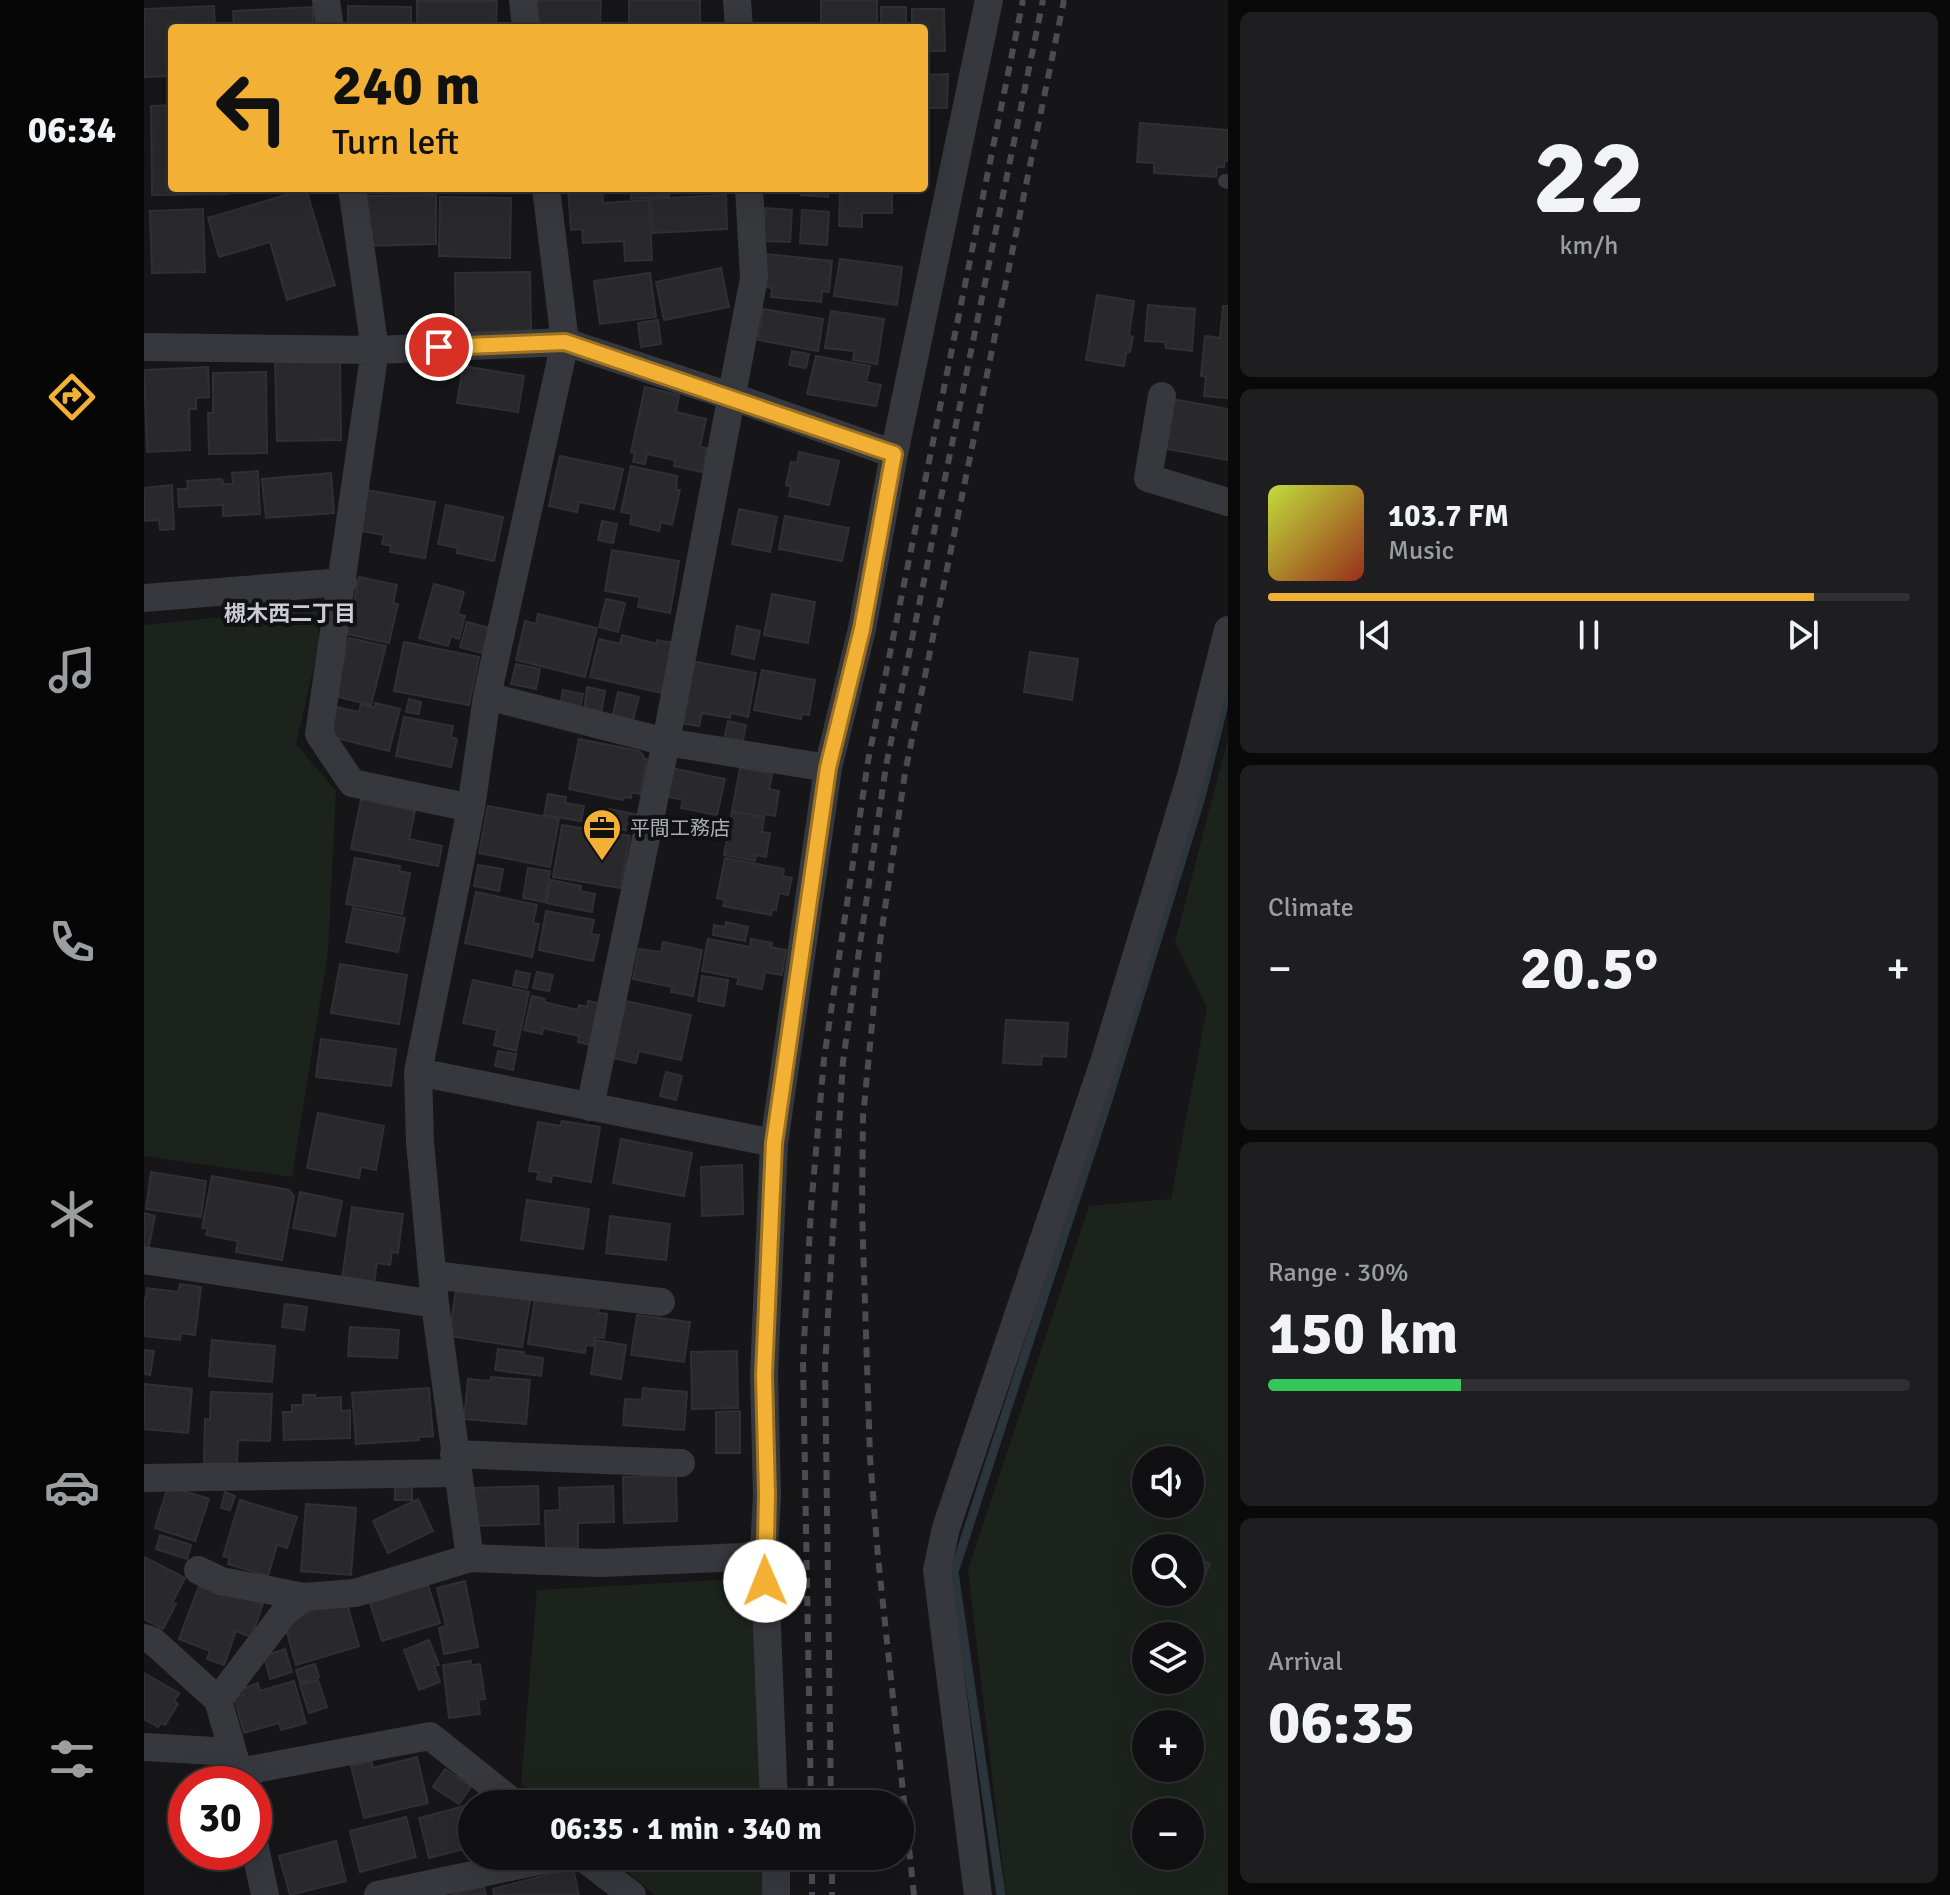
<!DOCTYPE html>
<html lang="en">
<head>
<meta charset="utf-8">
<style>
  body { margin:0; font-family:Signika,"Noto Sans JP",sans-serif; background:#1e1e20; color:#f1f3f6; height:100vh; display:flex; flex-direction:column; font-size:30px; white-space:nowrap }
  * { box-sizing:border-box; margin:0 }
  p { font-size:26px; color:#9c9d9f }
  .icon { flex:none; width:44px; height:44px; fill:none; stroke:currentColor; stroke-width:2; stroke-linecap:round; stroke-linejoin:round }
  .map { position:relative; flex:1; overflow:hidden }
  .sheet { display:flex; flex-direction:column; gap:12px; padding:12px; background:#09090a; width:722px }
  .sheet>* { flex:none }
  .guide { position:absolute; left:24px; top:24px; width:760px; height:168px; border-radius:8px; box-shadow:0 8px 32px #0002,0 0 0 2px #303032; background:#f2b134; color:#111; overflow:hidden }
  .buttons { position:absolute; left:988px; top:1446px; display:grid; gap:16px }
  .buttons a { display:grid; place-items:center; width:72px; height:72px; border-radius:50%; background:#101012; box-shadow:0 8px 32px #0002,0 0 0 2px #303032; font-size:40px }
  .speed { position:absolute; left:24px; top:1766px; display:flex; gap:16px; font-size:40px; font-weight:700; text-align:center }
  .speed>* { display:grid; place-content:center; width:104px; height:104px; border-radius:50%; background:#101012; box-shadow:0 8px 32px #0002,0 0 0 2px #303032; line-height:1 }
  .speed .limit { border:12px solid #d22; background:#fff; color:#111 }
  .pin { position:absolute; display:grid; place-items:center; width:68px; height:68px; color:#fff; margin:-34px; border:4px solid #fff; border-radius:50%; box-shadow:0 2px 8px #0007 }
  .me { position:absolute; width:88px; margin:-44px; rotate:359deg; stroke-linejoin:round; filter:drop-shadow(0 0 6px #0008) }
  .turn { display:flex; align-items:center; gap:28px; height:168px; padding:0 32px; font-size:36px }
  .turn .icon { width:104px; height:104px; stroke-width:2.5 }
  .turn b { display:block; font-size:56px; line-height:68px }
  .big { font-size:60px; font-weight:700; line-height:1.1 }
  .sheet .tile { flex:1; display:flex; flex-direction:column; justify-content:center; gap:12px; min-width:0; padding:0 28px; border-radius:12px; background:#1e1e20 }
  .sheet .dial { align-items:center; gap:0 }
  .dial b { font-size:104px; line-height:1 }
  .song { display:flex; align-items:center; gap:24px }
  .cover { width:96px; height:96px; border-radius:12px; background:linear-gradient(135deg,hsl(70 70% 55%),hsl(10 70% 35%)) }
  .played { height:8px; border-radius:4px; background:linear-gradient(90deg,#f2b134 85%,#303032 85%) }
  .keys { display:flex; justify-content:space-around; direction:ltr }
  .heat { display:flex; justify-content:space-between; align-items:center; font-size:44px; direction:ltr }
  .charge { height:12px; border-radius:6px; background:linear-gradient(90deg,#34c759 30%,#303032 0) }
  .trip { position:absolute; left:314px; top:1790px; width:456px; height:80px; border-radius:40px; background:#101012; box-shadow:0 8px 32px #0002,0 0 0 2px #303032; font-weight:700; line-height:80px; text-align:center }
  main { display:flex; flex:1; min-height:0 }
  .dock { display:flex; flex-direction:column; width:144px; justify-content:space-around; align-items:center; background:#060607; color:#9c9d9f }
  .dock .icon { width:56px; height:56px }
  .dock .active { color:#f2b134 }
  .dock b { font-size:36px; color:#f1f3f6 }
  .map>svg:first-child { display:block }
  .green { fill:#1c231d; fill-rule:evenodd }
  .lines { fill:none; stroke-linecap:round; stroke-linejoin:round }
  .stream { stroke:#2c353c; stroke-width:9 }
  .building { fill:#29292c; stroke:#303034; stroke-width:2 }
  .lane { stroke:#37383d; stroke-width:14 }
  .street { stroke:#37383d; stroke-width:28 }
  .rail { stroke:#4a4c52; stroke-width:6; stroke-dasharray:10 8; stroke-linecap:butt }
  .route-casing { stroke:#9d7322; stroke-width:20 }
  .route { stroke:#f2b134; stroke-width:14 }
  .labels { text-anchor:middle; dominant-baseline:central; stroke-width:8; stroke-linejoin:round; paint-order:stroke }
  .poi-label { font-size:20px; fill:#a8adb8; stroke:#111113; text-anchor:start }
  .neighbourhood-label { font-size:22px; font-weight:bold; fill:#c9ccd4; stroke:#111113 }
</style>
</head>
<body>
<main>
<nav class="dock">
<b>06:34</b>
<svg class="icon active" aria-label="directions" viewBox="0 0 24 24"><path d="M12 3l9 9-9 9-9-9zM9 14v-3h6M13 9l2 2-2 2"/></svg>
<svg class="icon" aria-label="music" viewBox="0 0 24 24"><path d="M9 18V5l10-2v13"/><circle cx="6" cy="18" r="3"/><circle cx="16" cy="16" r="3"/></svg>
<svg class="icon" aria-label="phone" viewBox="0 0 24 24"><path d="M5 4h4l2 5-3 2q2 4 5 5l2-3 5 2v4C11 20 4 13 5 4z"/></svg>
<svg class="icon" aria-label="climate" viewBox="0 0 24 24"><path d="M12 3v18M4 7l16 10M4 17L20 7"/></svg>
<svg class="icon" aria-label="car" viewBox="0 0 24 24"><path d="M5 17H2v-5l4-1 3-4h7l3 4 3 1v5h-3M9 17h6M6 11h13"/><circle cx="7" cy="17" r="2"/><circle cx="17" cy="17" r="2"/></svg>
<svg class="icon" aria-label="filters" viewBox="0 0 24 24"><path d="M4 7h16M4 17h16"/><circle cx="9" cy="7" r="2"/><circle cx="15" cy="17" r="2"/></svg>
</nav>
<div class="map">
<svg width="1084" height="1895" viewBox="0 0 1084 1895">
  <rect width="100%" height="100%" fill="#161618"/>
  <path class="green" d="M173 611 175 644 152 744 192 791 184 952 148 1177 0 1156V625L116 613Z
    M1084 738V1895H862L824 1570 945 1206 1027 1199 1063 1008 1031 942ZM1002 1460H1046V1504H1002ZM1002 1548H1046V1592H1002ZM1002 1636H1046V1680H1002ZM1002 1724H1046V1768H1002ZM1002 1812H1046V1856H1002Z
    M611 1578 617 1804H401L377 1784 393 1590Z
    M464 1856H618L619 1895H511Z"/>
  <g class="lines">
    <path class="stream" d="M857 1895 810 1572 963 1103 1057 797 1084 688"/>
  </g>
  <path class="building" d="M394 0H457L456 28H392Z
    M485 0H556V28H485Z
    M677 0H733V28H677Z
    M273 1H353L352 28H273Z
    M70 6 71 28H28V76L0 77V9Z
    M204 6 267 7V28H204Z
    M169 7V28H90L89 11Z
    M737 7H762V28H737Z
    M768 9H800L801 51H780V28H768Z
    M804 74 803 108H780V75Z
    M28 105V188H84V194L8 195 7 106Z
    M996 123 1084 130V161L1081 160 1080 167H1073L1072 177 1010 173V163L993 162Z
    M424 188H458L459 203 505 200 508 260 481 261 480 241 439 243 438 229 427 230Z
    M487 188H525V196L487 199Z
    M617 188H644V193L617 192Z
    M657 188H684V197L657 195Z
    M696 188H761V191L748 190V213H718V227L695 226Z
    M162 189 191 285 143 300 126 242 75 257 64 218Z
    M292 195V244L219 246V196Z
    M582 195 583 229 509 233 507 199Z
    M296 197 367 198 366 258 295 256Z
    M621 208 648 210 646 242 619 241Z
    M59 209 61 272 8 273 6 211Z
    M658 210 685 212 683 245 656 243Z
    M622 254 688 261 685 292 678 291 677 302 627 297 628 288 618 287Z
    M696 259 758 267 753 305 690 296Z
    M577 268 585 307 520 320 512 282Z
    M386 272 387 333 312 335 311 273Z
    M506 273 512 317 456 324 450 281Z
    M953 295 990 301 985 335 989 337 986 352 982 353 980 366 942 360Z
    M1004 305 1051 309 1048 351 1022 348 1021 342 1001 341Z
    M1079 306H1084V398L1060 396 1062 377 1057 376 1061 336 1076 338Z
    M619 309 679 319 674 351 614 340Z
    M687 311 740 319 733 364 709 360 710 351 681 348Z
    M514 320 517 344 497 347 494 323Z
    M648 351 665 354 662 368 645 365Z
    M672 356 726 366 722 382 737 385 732 406 663 394Z
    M196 360 197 440 133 441 131 362Z
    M319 366 380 376 374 412 313 403Z
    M64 367 65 397 52 398V409H45L46 450 3 452 0 370Z
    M122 372 123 453 65 454 64 413H69V373Z
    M501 387 535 395 532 412 562 419 556 447 563 448 558 472 530 466 531 460 503 454 501 464 489 462 491 453 487 452Z
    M1028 399 1084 409V460L1018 448Z
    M655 452 695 461 685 505 645 496 647 487 642 485 647 462 653 463Z
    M416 456 479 469 470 509 435 502 433 512 405 506Z
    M487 466 533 476 532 490H536L528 525 517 522 515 531 486 524 488 514 477 512Z
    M114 471 116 514 79 516V505L35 507 34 489H44L43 481 78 479 79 484H89L88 473Z
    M187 473 190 513 122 518 118 479Z
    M28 485 30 529 16 530 15 520 0 521V488Z
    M217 489 291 502 281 558 246 552 247 546 238 544 240 535 218 531Z
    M302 505 359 517 350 561 313 553 314 548 294 544Z
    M595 509 633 517 626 552 588 544Z
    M641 516 705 528 698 561 635 549Z
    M458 521 473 524 469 543 454 540Z
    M468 550 535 561 526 613 494 607 496 597 461 591Z
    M215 577 253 585 249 603 254 604 245 643 203 634Z
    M290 584 320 592 314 614 321 616 315 639 307 636 304 646 275 638Z
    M628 594 671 602 664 643 620 635Z
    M462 599 481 603 474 632 455 627Z
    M394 614 453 628 441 677 372 660 381 621 392 624Z
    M323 622 345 628 338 653 316 647Z
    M593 626 616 631 610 659 588 654Z
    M478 635 513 644V640L529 643 518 693 446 677 455 639 476 644Z
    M205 638 242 646 227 705 191 696Z
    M260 642 335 657 325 705 250 691Z
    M886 652 934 659 928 700 880 692Z
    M547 661 612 673 604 717 587 713 586 718 558 713 555 726 536 723Z
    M372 664 396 669 392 689 367 684Z
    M618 670 671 680 665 715 658 714 657 719 610 710Z
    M443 687 461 691 457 714 440 711Z
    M419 690 439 694 435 711 416 707Z
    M474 692 495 697 489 720 469 715Z
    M265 699 277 702 275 714 262 712Z
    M231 703 256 709 245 751 184 736 192 707 215 712 217 704 230 708Z
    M260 717 309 726 307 737 313 739 307 767 252 756Z
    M584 721 602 725 598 745 580 740Z
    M435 739 495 751 500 756 499 759H503L496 794 488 792 487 798 480 797 479 800 425 789Z
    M527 768 581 779 573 815 537 808 539 800 521 796Z
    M596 768 628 774 625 789 635 791 631 816 621 814 620 817 588 811Z
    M404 794 422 797 421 803 440 806 437 821 400 815Z
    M217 800 271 811 265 839 298 846 294 866 207 849Z
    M344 806 415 819 406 867 335 853Z
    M465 809 495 815 491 832 461 826Z
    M588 812 620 817 618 832 626 833 622 857 612 855 611 861 580 855Z
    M418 825 486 836 477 888 409 877Z
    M211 858 256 866 255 871 266 873 258 914 202 904Z
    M581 858 640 869 639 876 648 878 644 895 635 893 632 910 628 909 627 915 579 906 581 900 573 898Z
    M334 865 359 869 355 891 330 886Z
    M384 868 406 871 401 902 379 898Z
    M407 880 437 886 436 891 451 894 448 912 402 903Z
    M332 892 393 905 389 923 395 924 388 957 321 943Z
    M209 908 261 918 254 952 202 942Z
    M402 911 450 920 447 934 455 935 449 961 395 950Z
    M582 922 604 927 601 941 569 935 570 925 581 927Z
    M564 939 606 947 607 939 628 943 627 947 642 950 638 975 621 972 618 989 593 984 595 978 558 971Z
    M519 942 558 950 549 996 527 992 528 987 489 979 495 949 517 952Z
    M196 964 263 975 255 1024 187 1013Z
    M372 971 386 974 383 988 369 985Z
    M393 972 409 975 405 991 389 988Z
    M558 976 584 980 580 1006 554 1001Z
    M329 980 385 992 372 1051 350 1045 353 1030 319 1023Z
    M388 996 401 999 400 1002 434 1010 435 1005 443 1007 444 1001 459 1004 450 1046 434 1042 435 1036 399 1028 398 1034 380 1030Z
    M482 1001 547 1015 537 1060 495 1051 492 1063 469 1058Z
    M862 1020 924 1023 922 1057 898 1056 897 1065 859 1063Z
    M177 1039 252 1049 247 1086 172 1077Z
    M354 1051 372 1054 369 1070 351 1066Z
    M522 1072 538 1076 532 1100 516 1096Z
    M174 1113 240 1126 232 1170 217 1167 215 1178 163 1168Z
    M418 1121 456 1127 447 1182 408 1175 407 1182 393 1179 395 1172 385 1171 394 1122 416 1126Z
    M477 1139 548 1153 540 1196 469 1183Z
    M598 1165 599 1214 558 1216 557 1167Z
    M7 1172 62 1181 57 1217 2 1209Z
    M68 1176 145 1190 150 1196 138 1260 92 1252 94 1241 62 1235 64 1229 58 1228Z
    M156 1192 198 1201 191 1236 149 1228Z
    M383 1200 445 1209 439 1249 377 1240Z
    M208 1207 259 1214 254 1253 248 1252 246 1265 233 1263 230 1283 198 1279Z
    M0 1213 11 1216 4 1251 0 1250Z
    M466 1216 526 1224 522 1260 462 1253Z
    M36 1284 57 1287 51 1335 37 1333 36 1340 0 1336V1298H2L3 1288 34 1292Z
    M312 1290 386 1300 378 1347 305 1336Z
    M391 1298 455 1307 454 1313 463 1314 460 1338 451 1337 449 1346 442 1345 441 1353 384 1344Z
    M141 1304 163 1307 160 1330 138 1327Z
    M493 1315 546 1322 540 1362 487 1355Z
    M206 1327 255 1330 253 1358 204 1356Z
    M68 1340 131 1346 128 1382 65 1376Z
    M452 1340 482 1345 477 1379 447 1374Z
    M354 1349 380 1352 379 1355 399 1358 397 1376 351 1370Z
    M0 1350 10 1351 6 1375 0 1374Z
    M593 1351 594 1408 548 1409 547 1352Z
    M347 1377 386 1380 382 1424 320 1419 324 1379 346 1381Z
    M0 1384 48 1389 44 1433 0 1429Z
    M285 1388 289 1436 274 1437 275 1440 212 1444 208 1393Z
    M499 1388 543 1392 540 1430 479 1425 481 1399 498 1400Z
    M67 1392 128 1394 126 1441 94 1440 93 1464 60 1463 61 1419 66 1420Z
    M159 1395H171L172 1398 197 1397V1411L206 1410V1438L140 1440 139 1412H148V1405H159Z
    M596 1411V1453H572V1412Z
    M532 1475 533 1521 480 1523 479 1477Z
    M24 1486 65 1499 51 1541 11 1528Z
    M394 1486 395 1524 330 1526V1488Z
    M469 1486 470 1522 434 1523V1547L402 1548 401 1511 416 1510 415 1488Z
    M251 1487H268V1500H251Z
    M81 1492 91 1496 86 1510 77 1508Z
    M274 1499 289 1531 244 1553 229 1521Z
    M96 1500 153 1517 143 1548 133 1545 124 1576 84 1564 86 1558 79 1556Z
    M162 1504 212 1508 207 1575 157 1571Z
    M16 1535 47 1545 43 1559 12 1549Z
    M0 1557 41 1578 28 1603 32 1604 19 1629 0 1619Z
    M1051 1557 1066 1564 1059 1580 1046 1574Z
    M321 1581 334 1647 300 1654 295 1628 302 1626 293 1588Z
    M284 1585 296 1623 238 1641 226 1603Z
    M55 1586 86 1597 87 1593 119 1604 107 1637 92 1631 80 1665 63 1659 66 1651 35 1639Z
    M202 1600 215 1646 152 1665 139 1619Z
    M285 1640 295 1665 290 1666 296 1682 275 1690 260 1650Z
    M141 1649 148 1672 126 1679 120 1656Z
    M327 1661V1665L336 1664 341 1699 334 1700 336 1714 305 1718 299 1665Z
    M171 1664 175 1677 156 1683 152 1670Z
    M0 1673 35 1693 30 1701 34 1704 21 1725 17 1723 14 1727 0 1719Z
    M174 1680 183 1707 165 1713 156 1685Z
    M150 1681 162 1723 137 1730 135 1723 100 1733 90 1697 99 1695 97 1689 114 1683 116 1691Z
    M273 1757 284 1803 220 1818 207 1766 227 1761 229 1768Z
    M301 1769 327 1787 315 1804 289 1787Z
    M328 1804V1847L285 1858 275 1818Z
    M262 1817 272 1857 216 1872 206 1831Z
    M192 1841 202 1881 146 1895 135 1856Z
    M429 1868 435 1895H350L349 1889Z
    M340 1886 342 1895H307Z"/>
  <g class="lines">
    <path class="lane" d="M1081 181 1084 182"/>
    <path class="street" d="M182 0 186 28
      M379 0 382 28
      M593 0 595 28
      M208 188 231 350 175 734 208 783 327 808
      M0 347 231 350 421 342 589 397 750 454
      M1018 396 1004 478 1084 502
      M0 598 199 582
      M343 696 522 742 684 768
      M274 1072 630 1143
      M446 1107 522 742 610 278 605 188
      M0 1260 291 1304
      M289 1275 517 1302
      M310 1454 537 1463
      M0 1478 314 1473
      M326 1558 291 1304 276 1142 274 1072 327 808 343 696 421 342 402 188
      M54 1570 77 1581 160 1597
      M0 1638 9 1641 74 1700 98 1784
      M74 1700 140 1613 160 1597 211 1593 326 1558 456 1563 600 1557 620 1551
      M0 1747 88 1752
      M95 1772 286 1736 371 1804
      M630 1804 620 1551 623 1495 620 1375 630 1143 684 768 718 629 750 454 845 0
      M110 1843 121 1895
      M437 1856 488 1895
      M632 1856V1895
      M234 1895 418 1856
      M834 1895 793 1570 802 1528 961 1059 1047 776 1084 630"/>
    <path class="rail" d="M667 1804 659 1362 667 1208 680 1059 724 761 879 0
      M687 1804 681 1366 699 1061 742 766 899 0
      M668 1856V1895
      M688 1856V1895
      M770 1895 734 1557 726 1457 718 1210 719 1117 736 942 761 773 920 0"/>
  </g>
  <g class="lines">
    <g class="route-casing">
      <path id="route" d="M295 347 421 342 750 454 718 629 684 768 630 1143 620 1375 623 1495 621 1581"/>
    </g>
    <use href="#route" class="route"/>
  </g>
  <defs>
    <g id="office-pin" transform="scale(2)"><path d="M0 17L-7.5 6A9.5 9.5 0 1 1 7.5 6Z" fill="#f2b134" stroke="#111113"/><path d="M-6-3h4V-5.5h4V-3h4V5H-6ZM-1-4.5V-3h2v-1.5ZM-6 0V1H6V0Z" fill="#111"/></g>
  </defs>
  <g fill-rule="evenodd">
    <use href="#office-pin" x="458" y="828"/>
  </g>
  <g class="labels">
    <g class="poi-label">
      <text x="486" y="828">平間工務店</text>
    </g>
    <g class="neighbourhood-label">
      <text x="146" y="613">槻木西二丁目</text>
    </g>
  </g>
</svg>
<div class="buttons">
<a><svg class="icon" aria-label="sound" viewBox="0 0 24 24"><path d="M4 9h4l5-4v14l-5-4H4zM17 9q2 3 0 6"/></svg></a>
<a><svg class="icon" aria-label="search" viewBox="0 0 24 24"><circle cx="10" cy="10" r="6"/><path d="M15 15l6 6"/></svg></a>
<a><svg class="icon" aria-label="layers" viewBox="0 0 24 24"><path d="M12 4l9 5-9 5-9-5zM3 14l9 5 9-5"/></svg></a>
<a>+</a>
<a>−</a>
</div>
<div class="speed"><div class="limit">30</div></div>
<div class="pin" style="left:295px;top:347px;background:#d93025"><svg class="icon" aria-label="arrive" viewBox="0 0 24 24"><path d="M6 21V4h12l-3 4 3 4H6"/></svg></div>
<svg class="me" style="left:621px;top:1581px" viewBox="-20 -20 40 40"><circle r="19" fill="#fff"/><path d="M0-13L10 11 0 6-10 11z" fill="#f2b134"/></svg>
<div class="trip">06:35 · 1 min · 340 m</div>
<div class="guide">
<div class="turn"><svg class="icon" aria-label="left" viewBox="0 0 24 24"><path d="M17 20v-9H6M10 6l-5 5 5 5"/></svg><div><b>240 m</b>Turn left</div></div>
</div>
</div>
<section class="sheet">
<div class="tile dial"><b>22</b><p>km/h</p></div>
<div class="tile">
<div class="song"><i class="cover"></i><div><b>103.7 FM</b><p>Music</p></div></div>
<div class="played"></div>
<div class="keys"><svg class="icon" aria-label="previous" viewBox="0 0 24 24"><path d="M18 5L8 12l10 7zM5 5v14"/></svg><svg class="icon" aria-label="pause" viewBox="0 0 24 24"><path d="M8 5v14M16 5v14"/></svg><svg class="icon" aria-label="next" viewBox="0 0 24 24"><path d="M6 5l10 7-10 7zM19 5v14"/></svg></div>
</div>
<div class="tile"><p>Climate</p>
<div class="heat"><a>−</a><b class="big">20.5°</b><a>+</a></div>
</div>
<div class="tile"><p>Range · 30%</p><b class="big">150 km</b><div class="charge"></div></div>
<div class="tile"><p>Arrival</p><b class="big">06:35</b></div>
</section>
</main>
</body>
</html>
